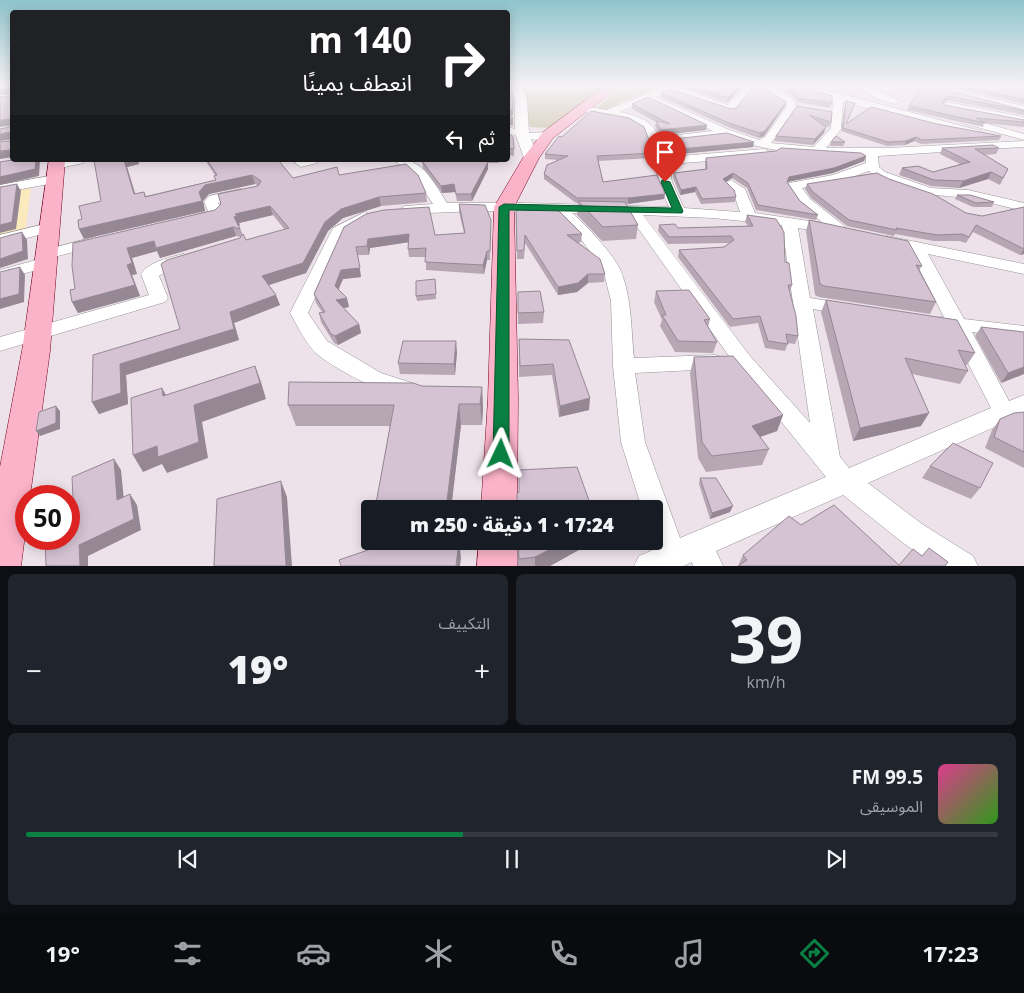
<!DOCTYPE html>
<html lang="ar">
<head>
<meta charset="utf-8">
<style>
  body { margin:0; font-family:"Open Sans","Noto Sans Arabic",sans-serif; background:#20242c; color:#f1f3f6; direction:rtl; height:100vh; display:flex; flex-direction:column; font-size:19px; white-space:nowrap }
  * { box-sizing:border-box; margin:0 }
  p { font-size:16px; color:#9ea1a6 }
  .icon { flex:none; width:28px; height:28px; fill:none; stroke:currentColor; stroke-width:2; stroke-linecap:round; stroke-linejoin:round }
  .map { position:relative; height:566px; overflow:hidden; direction:ltr }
  .side { display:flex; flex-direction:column; gap:8px; padding:8px; background:#0d0f14; flex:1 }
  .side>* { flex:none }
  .hud { position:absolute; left:10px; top:10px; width:500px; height:152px; border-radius:5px; box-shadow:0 2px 12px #0003; direction:rtl; background:#202124; color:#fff; overflow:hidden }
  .speed { position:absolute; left:15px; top:485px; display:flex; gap:10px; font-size:25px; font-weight:700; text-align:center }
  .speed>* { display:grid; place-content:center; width:65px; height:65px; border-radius:50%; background:#171b24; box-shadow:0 2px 12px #0003; line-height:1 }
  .speed .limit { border:8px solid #d22; background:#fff; color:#111 }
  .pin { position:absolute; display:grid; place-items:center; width:42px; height:42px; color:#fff; margin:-51px -21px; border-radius:50% 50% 50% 0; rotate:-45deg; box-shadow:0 0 5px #0007 }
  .pin .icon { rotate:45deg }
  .me { position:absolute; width:55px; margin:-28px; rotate:2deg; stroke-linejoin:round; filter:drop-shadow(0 0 4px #0008) }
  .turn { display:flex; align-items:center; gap:18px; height:105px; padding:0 15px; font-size:22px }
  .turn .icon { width:65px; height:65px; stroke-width:2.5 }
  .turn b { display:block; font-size:35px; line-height:42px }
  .then { display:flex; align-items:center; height:48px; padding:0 15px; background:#0003; gap:10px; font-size:19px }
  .big { font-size:38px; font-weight:800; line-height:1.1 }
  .side .widget { flex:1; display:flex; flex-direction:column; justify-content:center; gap:8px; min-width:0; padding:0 18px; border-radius:8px; background:#20242c }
  .side .dial { align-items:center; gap:0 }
  .dial b { font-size:65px; line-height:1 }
  .song { display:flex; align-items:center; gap:15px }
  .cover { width:60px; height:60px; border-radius:8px; background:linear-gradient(135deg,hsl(330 70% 55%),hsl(110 70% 35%)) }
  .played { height:5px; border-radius:2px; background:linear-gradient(90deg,#0b8043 45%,#363941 45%) }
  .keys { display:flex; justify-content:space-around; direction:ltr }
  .heat { display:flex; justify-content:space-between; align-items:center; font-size:28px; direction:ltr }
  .side .tiles { flex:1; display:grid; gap:8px; grid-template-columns:1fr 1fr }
  .widget:last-child { grid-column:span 2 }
  .trip { position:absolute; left:361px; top:500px; width:302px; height:50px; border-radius:5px; background:#171b24; box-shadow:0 2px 12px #0003; font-weight:800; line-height:50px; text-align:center; direction:rtl }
  .tab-bar { display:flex; height:80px; justify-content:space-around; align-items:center; background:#090b0e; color:#9ea1a6 }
  .tab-bar .icon { width:35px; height:35px }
  .tab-bar .selected { color:#0b8043 }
  .tab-bar b { font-size:22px; color:#f1f3f6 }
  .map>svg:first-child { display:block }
  .cemetery { fill:#c8c0a3 }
  .park { fill:#faeabd }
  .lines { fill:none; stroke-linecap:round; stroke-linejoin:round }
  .minor-casing { stroke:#949494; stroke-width:1 }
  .tertiary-casing { stroke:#949494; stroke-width:1 }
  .secondary-casing { stroke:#75021e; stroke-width:1 }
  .minor { fill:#fff; fill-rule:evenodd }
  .tertiary { fill:#fff; fill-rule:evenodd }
  .secondary { fill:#fbb3c9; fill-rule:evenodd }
  .wall { fill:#b7a7b5; fill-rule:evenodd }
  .shaded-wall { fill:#958894 }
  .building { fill:#d5c2d3; stroke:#958894 }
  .route { fill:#0b8043; stroke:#07532c }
</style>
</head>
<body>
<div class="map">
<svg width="1024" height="566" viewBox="0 0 1024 566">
  <rect width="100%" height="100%" fill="#eee2ea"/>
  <path class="cemetery" d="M520 85H605L549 128 530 127Z
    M624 85H670L617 103 618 105 604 110 597 108Z"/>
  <path class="park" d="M31 186 25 234 0 240V192Z"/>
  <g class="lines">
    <g class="minor-casing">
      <path id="minor" d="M747 85H757L734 111 730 112 679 94 668 92 656 97 727 129 759 140 765 137 787 106 784 101 778 100 761 88 762 85C774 85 779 94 791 97L797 106 771 143 814 147 831 128 833 99 785 85H801L838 93 981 131 983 133 977 136 843 102 841 129 826 148H887L1024 141V147L878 156 879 167 885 172 931 188 968 190 1024 203V211C1005 207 986 201 967 198 935 194 893 196 869 171L841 181 802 188 810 199 843 225 846 228 843 231 830 234 798 228 810 298 853 305 855 309 853 313 846 315 813 309 840 457 849 468 991 408 951 330 929 326 926 322 929 318 944 317 910 251 881 244 879 241 881 238 887 236 1024 264V274L928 254 964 319 1024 326V338L972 332 1009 401 1024 395V414L868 483 922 524 973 556 978 566H936L902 542 843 495 716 551 723 566H693L692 562 684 566H634L639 556 655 549 653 541H655V509H642L621 442 613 366 611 301 603 269 575 231 554 212 477 211 405 214 398 210 405 206 433 204 415 177 394 160C399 160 406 159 410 161 427 167 438 189 447 203H524L669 207 658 182 656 161 645 130 629 120 584 112 579 109 584 106 607 110 667 86 684 89 728 105ZM647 100 713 131 659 137C652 120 637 115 619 112ZM726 136C770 154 819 156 866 156V163L833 175 789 183 787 186 800 205 823 223 755 213 745 189 731 180 724 184 734 194 740 212 684 208 672 182 669 164 765 157 771 153 765 149 667 157 661 144ZM572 213 628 214 736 366 826 477 680 538 645 442 635 373 715 369 722 367 725 362 722 357 715 355 634 358C631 329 632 297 620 269 612 253 586 225 572 213ZM643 215 713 218 782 225 810 423 750 356Z
        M855 85H866L900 101 895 104 877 99Z
        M938 86 1024 106V112L938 90Z
        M1024 87V94L1021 93 1019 90Z
        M0 90 9 96V100L0 98Z
        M947 102 1024 117V123L943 107 942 105Z
        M966 118 1024 134V140L962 123 961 121Z
        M508 127 530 133 548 132 554 135C542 145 521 137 508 133Z
        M298 160H319L317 163 301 167 295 163Z
        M55 175 62 179 60 182 0 193V185Z
        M241 189 248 193 246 196 218 203 223 212 218 218 196 223 189 219 191 216 208 211 204 202 209 196Z
        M365 212 372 216 344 234 308 313 327 341 381 373 415 384 418 390 415 396C395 402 325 365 312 349 303 338 297 325 290 313L333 228Z
        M49 223 57 228 54 231 0 245V235Z
        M95 237 103 242 101 245 50 258 54 262 52 266 0 280V270L43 258 39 254 41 251Z
        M183 254 189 256 191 259 189 262 171 268 159 276 168 298 165 302 0 351V337L149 295 141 274C150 261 169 258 183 254Z"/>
    </g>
    <g class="tertiary-casing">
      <path id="tertiary" d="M511 85H522L527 100 529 133 538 158 536 161 531 162 524 158 515 133V100Z
        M85 160 83 163 56 169 48 164 54 160Z"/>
    </g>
    <g class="secondary-casing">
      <path id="secondary" d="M606 85H621L553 138 539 158 514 207 518 399 517 509H481L488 399 494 207 523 158 543 132Z
        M49 160H65L50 351 30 496H26V527L21 566H0V467L22 351Z
        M479 541H517V566H477Z"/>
    </g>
    <use href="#minor" class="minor"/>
    <use href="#tertiary" class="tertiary"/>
    <use href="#secondary" class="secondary"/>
  </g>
  <path class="wall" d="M678 85H744L727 103Z
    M769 85H796L832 103 830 108 797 102 792 95 774 86Z
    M905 85H938L939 88 1024 110V115L947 100 943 103 944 105 1024 120V127L984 123 983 127 907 110 909 106 920 91 904 88Z
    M944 85H1024V86L1021 88V90L1024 91V104Z
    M763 87 786 102 785 106 764 136 759 138 728 127 661 97V93L731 109 736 108Z
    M846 101 847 123 937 124 1001 136 999 140 921 144 914 141 905 145 887 146 841 131 845 104Z
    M632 104 706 130 660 135 655 126 656 122 632 109Z
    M797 106 831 122 829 127 824 126V133L813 145 774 141 776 136Z
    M508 134 514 149V156L508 155Z
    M562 137 654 153 653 158 598 161 603 182 664 199 626 204 638 225 636 239 602 241 577 215 578 203H576L544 179V174L558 160 545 159V154Z
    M665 140 754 142 753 147 668 155 664 146Z
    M831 142H845L843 146H830Z
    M942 148H999L996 154 983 155 1008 169 1000 185 988 179 959 188 931 186 899 175 902 168 933 172 960 164 940 154Z
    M866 156 864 161 833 173 787 182 800 201 818 215 816 220 756 210 747 188 732 178 726 182 736 197 735 202 701 204 695 192 680 195 673 178 674 173 705 169V162L706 158Z
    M94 160H138L139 164 127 167 135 194 144 192 146 196 215 180 214 176 215 175 205 160H278L293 178 339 175 426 193 427 202 381 206 343 218 328 231 306 273 269 285 280 305 234 323 239 340 126 375 128 404 99 414 92 402 180 329 241 237 236 236 160 258 157 251 132 258 137 274 132 275 140 296 78 313 72 302 75 289 258 186 255 184 209 194 203 201 205 211 84 239 79 229 82 219 101 201ZM273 215 285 230 246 240 243 235 239 226 240 225 239 223Z
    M426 160H499V163H488V169L472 201H457L455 192 442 193 423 168 422 161Z
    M889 179 966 213 982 216 1024 207V254L1020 255 973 232 966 243 959 241H934L895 234 894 236 847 226 811 198 805 189 807 184Z
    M957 195 994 202 992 207H973L955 199Z
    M459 204 491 228 490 260H487L484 274 426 270V257H409L408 249 409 242 370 248 369 255H358L361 277 343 279 338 290 349 307 343 308 359 324 361 333 338 345 334 343 321 322 319 313 322 312 316 303 314 294 344 227 435 235 464 233 459 212Z
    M516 208 582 234 581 242 578 243 605 274 604 282 588 283 577 292 558 295 525 243 524 259H517Z
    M747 215 785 262 792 285 790 292 798 336 795 344 788 343 785 351 765 348 758 323 730 327 678 257 679 250 724 247 730 243 668 244 658 231 659 225 678 228 748 226 745 222Z
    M809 220 922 266 919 270 936 302 930 314 819 297 815 295 806 231Z
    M435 279 436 299 417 301 416 296Z
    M656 291 710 319 708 327 717 342 713 353 675 352 660 326 662 320 654 302Z
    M518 292 544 312 543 323 518 324Z
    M826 300 975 353 967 365H965L968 371 960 384 912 374 921 426 853 441 821 312Z
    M981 327 1024 374 1001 383 975 336Z
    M519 339 569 340 589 410 559 417 552 375 519 377Z
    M457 352 455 375 400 374 398 363Z
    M694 357 783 415 777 431 760 437 769 449 762 465 706 472 698 458 690 373Z
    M422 386 482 387 483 408 482 425H461L451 509H375L390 426H296L288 405Z
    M1024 412V468L985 448 992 430 1000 419Z
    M930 466 980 488 971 499 922 478Z
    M700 478 730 512 710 519 699 484Z
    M801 525 899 565 922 556 945 566H738L743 555Z
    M517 541H595L550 566H518Z"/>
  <path class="shaded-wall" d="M508 85H510V89L508 90Z
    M741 85H744L727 103 728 98Z
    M10 87 12 93 0 95V89Z
    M949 96 947 100 940 104 942 101Z
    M786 102 785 106 764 136 759 138 760 133Z
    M513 109V115L508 117V110Z
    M513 118V125L508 126V119Z
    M10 119 12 125 0 127V120Z
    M707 125 706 130 660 135 661 130Z
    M826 127 824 133 813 145 815 139Z
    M10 132 12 139 0 141V134Z
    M916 137 914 141 905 145 906 141Z
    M754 142 753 147 668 155 669 150Z
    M10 150 12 157 0 159V151Z
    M866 156 864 161 833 173 787 182 789 177Z
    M36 160H40L39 176 0 185V177Z
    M124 160H138L139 164 127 167 138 203 134 194Z
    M488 162V169L472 201 471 194Z
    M991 172 988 179 959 188 963 181Z
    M733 173 732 178 722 184 723 179Z
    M252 175 255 184 209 194 203 201 205 211 84 239 79 229 199 192 205 185Z
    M17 184 21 191 16 229 0 233V225Z
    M454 184 455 192 442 193 441 186Z
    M696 187 695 192 680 195 681 190Z
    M665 194 664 199 628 204V198Z
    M379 197 381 206 343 218 328 231 306 273 266 286 262 276 341 209Z
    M270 206 273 215 239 223 240 225 237 226 234 217 235 214Z
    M233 227 236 236 160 258 157 251 132 258 137 274 132 275 140 296 78 313 72 302 127 265V248L154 241Z
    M22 232 27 240 28 259 0 268V259Z
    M409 234 410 242 370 248 369 255 367 246 368 239Z
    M356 247 361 277 343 279 336 295 335 286 341 270Z
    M1024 249V254L1020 255Z
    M487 251V260L484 274 483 265Z
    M20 267 25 275 24 302 0 309V299Z
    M588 274V283L577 292 558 295V287Z
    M276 295 280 305 234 323 239 340 126 375 128 404 99 414 92 402 120 364 230 312Z
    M347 298 349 307 338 309 336 300Z
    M359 324 361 333 338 345 335 336Z
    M456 341 457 352 455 375 454 364Z
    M255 366 261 382 266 399 202 422 208 458 167 473 162 464 143 472 133 455 157 446 194 405Z
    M1024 367V374L1001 383 1008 373Z
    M482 387 483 408 482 425 480 404Z
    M162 388 171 404 163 396Z
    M590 398 589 410 559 417 560 406Z
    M459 404 461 425 451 509H446Z
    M56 406 60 411V429L40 436 36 431Z
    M929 413 921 426 853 441 860 428Z
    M783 415 777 431 746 442 752 426Z
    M114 459 121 470 125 511 117 500Z
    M281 481 287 497 292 566H286Z
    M130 494 137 505 141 530 88 556V566H80L79 545Z
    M733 506 730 512 710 519 712 513Z
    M459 541 461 558 460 566H456Z
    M567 541H595L550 566H535V557Z"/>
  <path class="building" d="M0 85H12V151L10 150 0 151V142L10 141V132L0 134V129L10 127V119L0 120V97L11 96 10 87 0 89Z
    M689 85H741L728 98Z
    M755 85H763V87L786 102 765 131 760 133 729 123 661 93 669 90 679 92 731 109 736 108Z
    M782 85H796L832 96V103L798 98 793 91Z
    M912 85H938L939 88 1024 110V111L949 96 942 101 944 105 1024 120V122L976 118 985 123 909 106 922 87Z
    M960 85H1020L1021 90 1024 91V100Z
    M508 93 513 95V109L508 110Z
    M648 97 707 125 661 130 656 121 670 124 632 104Z
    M846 101 855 103 846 124 871 107 937 124 1001 136 922 140 916 137 906 141 888 142 843 128Z
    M797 106 832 112 831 122 809 115 826 127 815 139 776 136Z
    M591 111 629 118 644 127 654 153 597 156 603 182 657 175 665 194 628 198H577L544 174 547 165 568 156 545 154 559 136 562 137Z
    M508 115 513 118 508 119Z
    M727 133 754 142 669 150 665 140Z
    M508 134 513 137 514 149 508 148Z
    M836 136 845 142H831Z
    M993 145 999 148 975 149 1008 169 1003 178 991 172 963 181 934 180 902 168 918 166 933 172 970 162 942 148Z
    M781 148 861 153 866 156 834 168 789 177 787 182 800 201 818 215 758 205 748 183 733 173 723 179 734 190 736 197 702 199 696 187 681 190 674 173 707 169 706 158 776 151Z
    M12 160H36L35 169 0 177V162Z
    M94 160H124L134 194 144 192 145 197 216 180 214 176 217 175 207 160H278L293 178 337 167 339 175 406 164 418 175 426 193 379 197 341 209 325 222 303 263 262 276 276 295 230 312 234 329 120 364 121 393 92 402 93 355 180 329 161 264 167 260 240 238 243 234 246 240 289 228 270 206 235 214 237 216 234 217 240 229 233 227 156 248 154 241 127 248 132 263 127 265 135 285 72 302 70 290 75 289 72 266 73 243 215 210 221 204 218 194 258 186 261 181 252 175 205 185 199 192 202 201 79 229 78 220 82 219 79 206 101 201Z
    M426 160H486L488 162 471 194H456L454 184 441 186 422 161Z
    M877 173 889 179 933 194 966 213 982 216 1024 207V249L976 225 969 237 962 234 937 235 896 228 897 230 849 220 813 192 807 184Z
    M17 184 12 222 0 225V187Z
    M957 195H970L994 202 976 203Z
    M578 201 625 202 638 225 603 227Z
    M459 204 485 205 491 220 490 251H487L483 265 425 262 426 248 408 249 409 234 368 239 367 246 356 247 360 268 341 270 335 286 347 298 336 300 359 324 335 336 331 334 319 313 325 312 314 294 344 227 366 214 384 210 429 207 435 235 465 233Z
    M554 206 582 234 567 235 600 259 605 274H588L578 283 558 287 525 235 524 250 517 251 516 208Z
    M747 215 776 219 784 232 785 262 789 263 792 285H788L796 316 798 336 786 334 788 344 768 341 760 316 733 319 679 250 724 247 734 240 731 236 669 237 659 225 675 224 678 228 753 226Z
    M809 220 908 241 922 266 916 265 936 302 824 286 820 284Z
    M22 232 23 251 0 259V238Z
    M20 267 19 294 0 299V272Z
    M435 279 436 294 416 296V281Z
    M689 290 710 319 704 320 717 342 678 341 662 315H666L656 291Z
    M540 291 544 312 518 313V292Z
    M826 300 957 320 975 353 958 350 968 371 905 358 929 413 860 428Z
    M981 327 1024 332V367L1008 373Z
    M519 339 569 340 590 398 560 406 553 364 520 366Z
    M403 341H456L454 364 398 363Z
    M733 356 783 415 752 426 769 449 712 456 702 442 694 357Z
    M255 366 260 383 194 405 199 442 158 457 157 446 133 455 131 398 162 388 163 396Z
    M289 382 413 383 422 386 482 387 480 404H459L446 509H375L394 405H288Z
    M56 406V423L36 431 39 412Z
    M1024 412V452L994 437 1000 419 1014 413Z
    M953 443 993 463 980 488 930 466Z
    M114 459 117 500 130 494 134 519 79 545 80 566H46L45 539H69V522L74 519 72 477Z
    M577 467 592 509H517V494L519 492V470Z
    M700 478H716L733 506 712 513Z
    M281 481 286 566H214L217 499Z
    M834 505 899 565 913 549 922 556 929 548 948 562 945 566H738L747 560 743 555 789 516 801 525Z
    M370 538V541H459L456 566H341L339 560 368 550Z
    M518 541H567L535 557 519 559Z"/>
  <linearGradient id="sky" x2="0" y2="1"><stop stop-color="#8fc4cc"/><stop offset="0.52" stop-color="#f7f2f6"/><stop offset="1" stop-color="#f7f2f6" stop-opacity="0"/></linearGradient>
  <rect width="1024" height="165" fill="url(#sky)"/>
  <path class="route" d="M662 180 670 182 683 211 682 213 509 210V454L507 459 501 461 496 459 493 454 499 207 504 204 672 208 661 182Z"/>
</svg>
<div class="speed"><div class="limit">50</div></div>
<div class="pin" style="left:665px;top:182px;background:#d93025"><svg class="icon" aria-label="arrive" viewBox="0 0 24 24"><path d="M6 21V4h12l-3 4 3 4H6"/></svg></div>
<svg class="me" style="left:501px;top:454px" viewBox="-20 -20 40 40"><path d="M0-17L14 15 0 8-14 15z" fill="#0b8043" stroke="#fff" stroke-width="4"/></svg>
<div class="trip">17:24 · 1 دقيقة · 250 m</div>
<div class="hud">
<div class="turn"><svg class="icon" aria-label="right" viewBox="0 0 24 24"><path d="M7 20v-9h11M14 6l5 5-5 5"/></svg><div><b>140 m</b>انعطف يمينًا</div></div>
<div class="then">ثم<svg class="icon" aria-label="left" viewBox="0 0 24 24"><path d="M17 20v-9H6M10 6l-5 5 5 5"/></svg></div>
</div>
</div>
<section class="side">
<div class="tiles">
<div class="widget dial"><b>39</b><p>km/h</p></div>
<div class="widget"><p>التكييف</p>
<div class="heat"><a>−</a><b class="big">19°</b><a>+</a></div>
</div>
<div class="widget">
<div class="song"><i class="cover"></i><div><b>99.5 FM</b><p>الموسيقى</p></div></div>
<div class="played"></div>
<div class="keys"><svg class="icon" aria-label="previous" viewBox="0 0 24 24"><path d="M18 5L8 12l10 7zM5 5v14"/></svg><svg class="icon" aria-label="pause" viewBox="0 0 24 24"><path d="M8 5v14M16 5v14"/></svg><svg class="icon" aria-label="next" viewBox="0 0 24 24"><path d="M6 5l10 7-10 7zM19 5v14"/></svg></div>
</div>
</div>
</section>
<nav class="tab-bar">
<b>17:23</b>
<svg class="icon selected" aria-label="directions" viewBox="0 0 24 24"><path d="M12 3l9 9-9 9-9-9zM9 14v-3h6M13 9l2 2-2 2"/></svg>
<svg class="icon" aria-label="music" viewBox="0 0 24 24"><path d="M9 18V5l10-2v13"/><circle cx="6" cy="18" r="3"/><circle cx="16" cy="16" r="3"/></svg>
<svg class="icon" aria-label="phone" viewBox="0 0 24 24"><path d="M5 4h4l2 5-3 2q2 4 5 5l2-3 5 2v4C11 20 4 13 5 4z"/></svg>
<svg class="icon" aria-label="climate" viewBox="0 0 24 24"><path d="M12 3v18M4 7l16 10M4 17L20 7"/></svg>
<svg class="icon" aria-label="car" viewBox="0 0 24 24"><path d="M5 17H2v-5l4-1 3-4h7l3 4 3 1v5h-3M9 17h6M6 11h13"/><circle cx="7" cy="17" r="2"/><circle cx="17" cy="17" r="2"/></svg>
<svg class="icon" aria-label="filters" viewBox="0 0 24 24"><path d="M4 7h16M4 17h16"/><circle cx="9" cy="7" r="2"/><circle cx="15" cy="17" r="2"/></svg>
<b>19°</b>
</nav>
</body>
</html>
